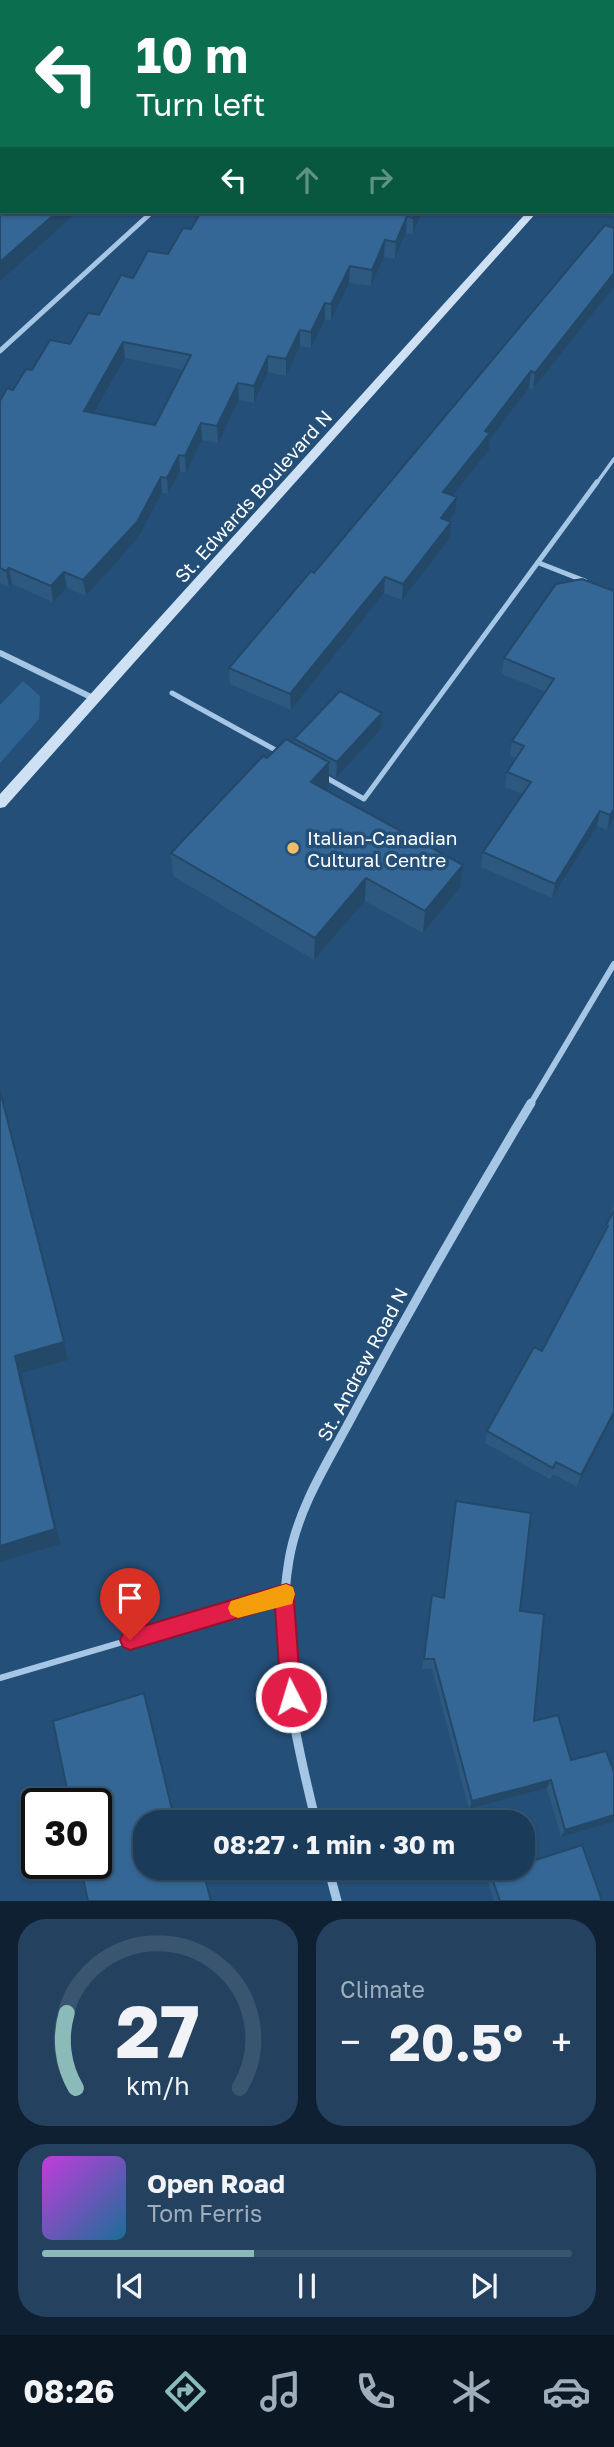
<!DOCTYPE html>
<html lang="en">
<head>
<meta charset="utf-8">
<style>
  body { margin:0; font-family:"Golos Text",sans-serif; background:#244260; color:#f1f3f6; height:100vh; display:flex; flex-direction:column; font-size:26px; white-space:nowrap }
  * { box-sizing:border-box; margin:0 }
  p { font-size:23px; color:#a0adbb }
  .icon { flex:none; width:38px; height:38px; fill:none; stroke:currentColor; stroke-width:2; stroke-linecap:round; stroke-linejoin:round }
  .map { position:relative; height:1901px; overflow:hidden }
  .drawer { display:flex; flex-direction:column; gap:18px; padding:18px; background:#0f2032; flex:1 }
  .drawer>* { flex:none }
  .hud { position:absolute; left:0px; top:0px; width:614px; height:214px; box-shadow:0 2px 5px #0004,0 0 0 2px #395570; background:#0b6e4f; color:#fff; overflow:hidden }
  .speed { position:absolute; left:21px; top:1788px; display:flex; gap:14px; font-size:35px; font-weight:700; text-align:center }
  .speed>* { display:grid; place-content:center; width:91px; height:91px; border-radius:50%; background:#1b3b5a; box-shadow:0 2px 5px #0004,0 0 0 2px #395570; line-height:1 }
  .speed .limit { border:4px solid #111; border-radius:10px; background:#fff; color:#111 }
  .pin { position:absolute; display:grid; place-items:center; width:60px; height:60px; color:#fff; margin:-72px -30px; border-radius:50% 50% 50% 0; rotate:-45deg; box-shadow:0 0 7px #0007 }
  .pin .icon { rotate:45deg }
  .me { position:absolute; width:77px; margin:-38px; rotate:355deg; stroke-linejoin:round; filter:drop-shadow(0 0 5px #0008) }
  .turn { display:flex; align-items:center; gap:24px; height:147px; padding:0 21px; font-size:32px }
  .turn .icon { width:91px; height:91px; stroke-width:2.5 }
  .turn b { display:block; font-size:49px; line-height:60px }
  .lanes { display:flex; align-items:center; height:66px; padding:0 21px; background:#0003; justify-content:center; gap:35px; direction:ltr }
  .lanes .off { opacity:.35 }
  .big { font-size:52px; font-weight:700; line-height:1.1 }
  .drawer .widget { flex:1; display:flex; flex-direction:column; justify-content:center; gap:10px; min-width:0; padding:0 24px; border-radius:28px; background:#244260 }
  .drawer .dial { align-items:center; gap:0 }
  .dial svg { height:182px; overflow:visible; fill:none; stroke:#395570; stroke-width:7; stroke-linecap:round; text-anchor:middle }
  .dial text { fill:#f1f3f6; stroke:none }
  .song { display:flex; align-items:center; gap:21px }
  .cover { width:84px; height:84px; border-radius:10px; background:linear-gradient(135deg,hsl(290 70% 55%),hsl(200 70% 35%)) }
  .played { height:7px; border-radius:4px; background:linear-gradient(90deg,#8bbbb9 40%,#395570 40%) }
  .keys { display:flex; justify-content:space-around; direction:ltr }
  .heat { display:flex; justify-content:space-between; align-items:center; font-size:38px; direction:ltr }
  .drawer .tiles { flex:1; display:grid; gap:18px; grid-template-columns:1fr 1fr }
  .widget:last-child { grid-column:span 2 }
  .trip { position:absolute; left:133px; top:1810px; width:402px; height:70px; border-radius:28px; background:#1b3b5a; box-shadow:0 2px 5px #0004,0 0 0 2px #395570; font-weight:700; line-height:70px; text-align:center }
  .tabs { display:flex; height:112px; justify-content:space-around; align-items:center; background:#0b1824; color:#a0adbb }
  .tabs .icon { width:49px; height:49px }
  .tabs .on { color:#8bbbb9 }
  .tabs b { font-size:32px; color:#f1f3f6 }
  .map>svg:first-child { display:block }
  .green { fill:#2e6290 }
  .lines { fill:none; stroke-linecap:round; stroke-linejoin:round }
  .lane-far2 { stroke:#a5c6e4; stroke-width:3.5 }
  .lane-far1 { stroke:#a5c6e4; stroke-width:5 }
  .lane { stroke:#a5c6e4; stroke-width:6 }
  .street-far2 { stroke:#a5c6e4; stroke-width:5 }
  .street-far1 { stroke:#a5c6e4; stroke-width:6 }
  .street { stroke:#a5c6e4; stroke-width:9 }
  .secondary { fill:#cee1f4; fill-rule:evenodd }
  .wall { fill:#2d5980; fill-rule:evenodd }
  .shaded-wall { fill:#244868 }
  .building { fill:#346795; stroke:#244868; stroke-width:2; fill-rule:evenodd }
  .route { fill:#e11d48; stroke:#92132f; stroke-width:2 }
  .slow { fill:#f59e0b }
  .poi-dot { fill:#eebd69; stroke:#244f78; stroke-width:2.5 }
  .labels { text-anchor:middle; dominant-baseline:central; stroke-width:7; stroke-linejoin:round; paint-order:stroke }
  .street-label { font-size:19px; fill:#fff; stroke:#244f78 }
  .poi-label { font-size:19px; fill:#fff; stroke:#244f78; text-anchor:start }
</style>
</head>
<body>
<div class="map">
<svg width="614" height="1901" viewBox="0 0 614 1901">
  <rect width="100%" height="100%" fill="#244f78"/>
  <path class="green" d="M23 681 40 696 39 719 0 763V705Z"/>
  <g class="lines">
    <path class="lane-far2" d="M596 484 614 459"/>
    <path class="lane-far1" d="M539 563 585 581
      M172 693 279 752
      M325 777 364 799 597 482"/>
    <path class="lane" d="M0 1678 286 1594"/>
    <path class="street-far2" d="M0 351 152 212"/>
    <path class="street-far1" d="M0 653 95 699
      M530 1105 614 964"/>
    <path class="street" d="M316 1822C295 1737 274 1648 289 1560 298 1506 330 1459 355 1411 411 1307 470 1204 531 1103
      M328 1867 337 1901"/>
    <path class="secondary" d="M612 117H614L612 125Z
      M527 212H537L5 807 0 808V794Z"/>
  </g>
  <path class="wall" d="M0 0 2 2V83H0Z
    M129 0H154L153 2Z
    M201 212H422L413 234 406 233 395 259 384 257 371 286 349 283 331 321 325 319 311 348 300 346 286 376 268 372 254 403 239 400 218 443 202 440 186 473 180 471 168 494 162 493 138 538 86 596 67 588 53 602 12 584 9 587 0 583V401L13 390 32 370 70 344 133 278 168 254 191 229ZM125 358 183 370 155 425 95 413Z
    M614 228V287L533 389 529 388 490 439 489 450 452 495 457 497 455 513 449 521 450 538 402 600 384 593 291 710 230 684 229 668 314 573Z
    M614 591V818L607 830 597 826 552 898 481 867 483 852 522 794 505 787 507 772 516 758 510 756 512 741 546 692 502 674 504 658Z
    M381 729 336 778 329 774V786L325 790 463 865 460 888 423 933 365 901 314 960 173 876 171 853 267 758 294 743V739Z
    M614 1202V1415L577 1487 553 1474 550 1479 485 1443 487 1431 542 1351 603 1237 606 1225 611 1217 610 1216Z
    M456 1501 520 1611 534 1721 571 1760 614 1772 561 1837 547 1788 469 1809 432 1669H422L432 1595 443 1598Z
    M491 1875 602 1901H494L488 1882Z"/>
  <path class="shaded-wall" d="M57 212H77L0 281V262Z
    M416 212H422L413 234V218Z
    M407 216 406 233 395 259 396 242Z
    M385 240 384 257 371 286 372 270Z
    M350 266 349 283 331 321V304Z
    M614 273V287L533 389 535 373Z
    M325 303V319L311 348V332Z
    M300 330V346L286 376V359Z
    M123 342 125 358 86 428 84 411Z
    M268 356V372L254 403V386Z
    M531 371 529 388 490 439 489 450 442 508 443 492 485 431Z
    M238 383 239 400 218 443 217 426Z
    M201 423 202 440 186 473 185 456Z
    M179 455 180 471 168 494 167 478Z
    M161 477 162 493 138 538 86 596 83 580Z
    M457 497 455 513 439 534 441 518Z
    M451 522 450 538 402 600 403 584Z
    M9 568 12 584 9 587 6 571Z
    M64 572 67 588 53 602 51 586Z
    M385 577 384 593 291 710 290 694Z
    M382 713 381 729 336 778 337 762Z
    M329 762V786L311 805V782Z
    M614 809V818L607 830 610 815Z
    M600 811 597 826 552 898 555 884Z
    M463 865 460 888 423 933 425 911Z
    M366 878 365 901 314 960 315 938Z
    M0 1090 68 1360 21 1373 60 1544 0 1562V1546L15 1356Z
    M614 1412V1415L577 1487 581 1475Z
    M551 1780 547 1788 469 1809 472 1801Z
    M614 1815V1821L561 1837 565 1830Z"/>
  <path class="building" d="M0 0H21L27 2H2V67L0 66Z
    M368 0H460L466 2H367Z
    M2 193V212H57L0 262V194Z
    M201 212H416L413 218 407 216 396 242 385 240 372 270 350 266 331 304 325 303 311 332 300 330 286 359 268 356 254 386 238 383 217 426 201 423 185 456 179 455 167 478 161 477 137 522 83 580 64 572 51 586 9 568 6 571 0 568V401L7 388 13 390 26 369 32 370 50 340 70 344 88 313 99 315 121 275 133 278 148 251 168 254 183 228 191 229ZM123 342 191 355 155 425 84 411Z
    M605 225 614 228V273L535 373 531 371 485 431 490 433 443 492 457 497 441 518 451 522 403 584 385 577 290 694 229 668 311 571 314 573Z
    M582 579 614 591V809L610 815 600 811 555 884 483 852 531 782 507 772 524 746 512 741 554 679 504 658 556 584Z
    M340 691 382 713 337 762 294 739Z
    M286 739 329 762 311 782 463 865 425 911 366 878 315 938 171 853 263 756 267 758Z
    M0 1091 64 1342 15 1356 55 1529 0 1546Z
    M614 1211V1412L581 1475 556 1462 553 1468 487 1431 534 1347 542 1351 608 1226 606 1225Z
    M456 1501 531 1513 520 1611 544 1614 534 1721 558 1715 571 1760 606 1751 614 1772V1815L565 1830 551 1780 472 1801 434 1659H424L432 1595 444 1598Z
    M144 1693 175 1822H145V1867H202L211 1901H88L80 1864H96V1804H70L53 1721Z
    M582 1845 602 1901H500L491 1875 514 1867H523V1864Z"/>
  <path class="route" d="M286 1584 293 1587 301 1697 298 1704 291 1707 284 1704 281 1697 275 1607 130 1650 123 1647 120 1640 123 1633 130 1630Z"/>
  <path class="slow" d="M286 1584 293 1587 295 1594 292 1604 238 1618 231 1615 228 1608 231 1601Z"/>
  <circle class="poi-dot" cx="293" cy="848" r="7"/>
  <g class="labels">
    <g class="street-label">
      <text transform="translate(253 496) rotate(-48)">St. Edwards Boulevard N</text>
      <text transform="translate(362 1364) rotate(-62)">St. Andrew Road N</text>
    </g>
    <g class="poi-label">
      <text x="307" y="837">Italian-Canadian<tspan x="307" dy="22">Cultural Centre</tspan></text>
    </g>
  </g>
</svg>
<div class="speed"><div class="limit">30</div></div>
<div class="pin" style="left:130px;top:1640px;background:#d93025"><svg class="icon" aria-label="arrive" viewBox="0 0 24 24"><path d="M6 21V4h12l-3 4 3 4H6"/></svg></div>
<svg class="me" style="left:291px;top:1697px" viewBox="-20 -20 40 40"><circle r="17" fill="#e11d48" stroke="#fff" stroke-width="3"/><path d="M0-11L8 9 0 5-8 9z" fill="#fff"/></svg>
<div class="trip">08:27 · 1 min · 30 m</div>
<div class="hud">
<div class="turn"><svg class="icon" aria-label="left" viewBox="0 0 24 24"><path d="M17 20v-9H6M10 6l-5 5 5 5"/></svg><div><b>10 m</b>Turn left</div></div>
<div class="lanes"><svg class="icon" aria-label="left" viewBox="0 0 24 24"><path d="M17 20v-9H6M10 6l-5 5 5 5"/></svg><svg class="icon off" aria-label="ahead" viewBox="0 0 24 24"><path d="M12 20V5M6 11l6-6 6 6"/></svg><svg class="icon off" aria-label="right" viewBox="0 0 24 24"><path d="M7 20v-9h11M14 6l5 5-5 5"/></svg></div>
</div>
</div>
<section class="drawer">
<div class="tiles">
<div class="widget dial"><svg viewBox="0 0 100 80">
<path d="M14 69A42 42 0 1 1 86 69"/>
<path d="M14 69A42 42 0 0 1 10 36" stroke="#8bbbb9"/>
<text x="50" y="56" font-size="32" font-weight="700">27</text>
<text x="50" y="72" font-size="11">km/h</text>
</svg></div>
<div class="widget"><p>Climate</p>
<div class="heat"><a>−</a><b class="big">20.5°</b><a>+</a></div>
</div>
<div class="widget">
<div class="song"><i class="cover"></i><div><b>Open Road</b><p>Tom Ferris</p></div></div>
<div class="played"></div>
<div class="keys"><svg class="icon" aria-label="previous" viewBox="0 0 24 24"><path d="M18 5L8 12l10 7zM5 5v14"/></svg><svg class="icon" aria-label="pause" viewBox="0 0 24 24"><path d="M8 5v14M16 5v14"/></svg><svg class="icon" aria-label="next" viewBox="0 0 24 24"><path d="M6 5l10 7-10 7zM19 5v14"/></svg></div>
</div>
</div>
</section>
<nav class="tabs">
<b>08:26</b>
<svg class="icon on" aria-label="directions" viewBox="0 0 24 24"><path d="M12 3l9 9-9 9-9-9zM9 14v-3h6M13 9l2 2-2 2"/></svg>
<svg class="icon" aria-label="music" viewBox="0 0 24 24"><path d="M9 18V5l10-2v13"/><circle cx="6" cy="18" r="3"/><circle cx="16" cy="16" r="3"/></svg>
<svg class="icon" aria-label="phone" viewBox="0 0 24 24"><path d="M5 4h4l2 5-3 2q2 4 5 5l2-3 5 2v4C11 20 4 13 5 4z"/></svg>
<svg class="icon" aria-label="climate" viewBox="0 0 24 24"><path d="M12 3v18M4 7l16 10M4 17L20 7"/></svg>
<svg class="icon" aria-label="car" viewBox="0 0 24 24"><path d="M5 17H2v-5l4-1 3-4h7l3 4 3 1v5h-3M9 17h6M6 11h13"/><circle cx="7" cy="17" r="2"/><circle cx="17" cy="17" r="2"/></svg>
</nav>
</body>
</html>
